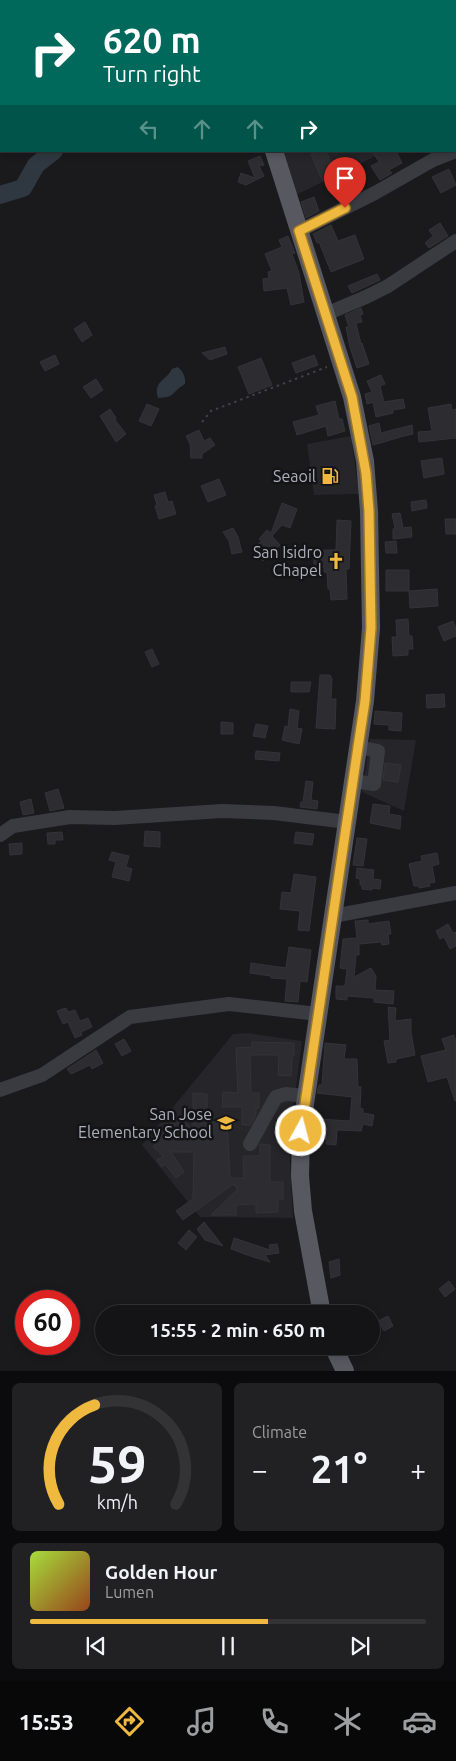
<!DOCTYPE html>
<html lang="en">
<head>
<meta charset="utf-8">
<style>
  body { margin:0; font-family:Ubuntu,sans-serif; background:#212022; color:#f1f3f6; height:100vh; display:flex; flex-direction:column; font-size:19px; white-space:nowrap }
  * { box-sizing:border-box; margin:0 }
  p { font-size:16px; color:#9d9ea0 }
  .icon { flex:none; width:28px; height:28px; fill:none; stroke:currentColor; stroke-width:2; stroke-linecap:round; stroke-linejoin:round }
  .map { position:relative; height:1371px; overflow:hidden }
  .panel { display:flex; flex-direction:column; gap:12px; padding:12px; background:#0b0a0c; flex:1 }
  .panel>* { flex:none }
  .hud { position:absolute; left:0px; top:0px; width:456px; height:152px; box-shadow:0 2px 8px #0003,0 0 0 1px #333234; background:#00695c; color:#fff; overflow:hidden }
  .speed { position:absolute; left:15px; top:1290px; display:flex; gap:10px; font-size:25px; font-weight:700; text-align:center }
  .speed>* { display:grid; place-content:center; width:65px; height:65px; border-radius:50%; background:#141315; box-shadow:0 2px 8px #0003,0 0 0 1px #333234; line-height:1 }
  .speed .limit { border:8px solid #d22; background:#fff; color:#111 }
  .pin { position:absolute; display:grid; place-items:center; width:42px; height:42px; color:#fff; margin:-51px -21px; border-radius:50% 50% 50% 0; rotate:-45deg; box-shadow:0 0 5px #0007 }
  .pin .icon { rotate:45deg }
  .me { position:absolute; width:55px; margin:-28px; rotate:7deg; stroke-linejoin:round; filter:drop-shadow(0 0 4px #0008) }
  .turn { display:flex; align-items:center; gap:18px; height:105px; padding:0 20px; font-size:22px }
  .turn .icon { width:65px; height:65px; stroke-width:2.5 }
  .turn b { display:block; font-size:35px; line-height:42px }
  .lanes { display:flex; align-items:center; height:48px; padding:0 20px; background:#0003; justify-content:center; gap:25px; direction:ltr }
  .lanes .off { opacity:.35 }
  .big { font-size:38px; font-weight:600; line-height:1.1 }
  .panel .card { flex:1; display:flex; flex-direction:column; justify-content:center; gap:8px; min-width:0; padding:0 18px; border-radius:8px; background:#212022 }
  .panel .dial { align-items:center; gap:0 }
  .dial svg { height:130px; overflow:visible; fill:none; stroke:#333234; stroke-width:7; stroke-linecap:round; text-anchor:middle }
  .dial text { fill:#f1f3f6; stroke:none }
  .song { display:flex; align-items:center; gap:15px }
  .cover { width:60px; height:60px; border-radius:8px; background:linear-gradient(135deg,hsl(80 70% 55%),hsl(20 70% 35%)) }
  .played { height:5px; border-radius:2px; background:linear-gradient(90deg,#efb83e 60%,#333234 60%) }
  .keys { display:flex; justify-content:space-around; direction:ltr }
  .heat { display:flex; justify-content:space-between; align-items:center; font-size:28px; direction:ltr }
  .panel .tiles { flex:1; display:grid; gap:12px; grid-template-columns:1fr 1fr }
  .card:last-child { grid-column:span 2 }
  .trip { position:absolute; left:95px; top:1305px; width:285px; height:50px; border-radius:25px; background:#141315; box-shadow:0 2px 8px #0003,0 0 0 1px #333234; font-weight:600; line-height:50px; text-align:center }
  .tabs { display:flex; height:80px; justify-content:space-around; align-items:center; background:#080808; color:#9d9ea0 }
  .tabs .icon { width:35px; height:35px }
  .tabs .active { color:#efb83e }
  .tabs b { font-size:22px; color:#f1f3f6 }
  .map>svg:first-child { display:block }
  .built { fill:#262529 }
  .water { fill:#2f3840 }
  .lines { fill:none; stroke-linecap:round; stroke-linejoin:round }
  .river { stroke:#2f3840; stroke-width:18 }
  .building { fill:#2d2c30; stroke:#343338 }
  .path { stroke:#404248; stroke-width:2; stroke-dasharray:2.5 4; stroke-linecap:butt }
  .minor { stroke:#3a3b41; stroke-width:14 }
  .major { stroke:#575860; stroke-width:18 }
  .route-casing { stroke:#9b7828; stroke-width:12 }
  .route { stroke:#efb83e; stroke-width:9 }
  .labels { text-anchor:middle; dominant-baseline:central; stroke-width:5; stroke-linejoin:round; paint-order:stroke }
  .poi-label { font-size:16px; fill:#acb0bb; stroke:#141417; text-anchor:end }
</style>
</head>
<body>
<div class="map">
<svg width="456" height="1371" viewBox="0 0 456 1371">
  <rect width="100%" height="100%" fill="#1a191c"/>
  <path class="built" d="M283 151H386L296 195Z
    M351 436 359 494 314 495 307 444Z
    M370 739 416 740 404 811 362 792Z
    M248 1033 302 1041 289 1143 293 1218 200 1217 142 1145 233 1034Z"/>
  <path class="water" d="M177 367C183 370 186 378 185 384 170 393 177 397 158 398 153 381 166 381 172 369Z"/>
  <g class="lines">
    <path class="river" d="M267 1 268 0
      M0 195 23 188 36 165 54 151"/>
  </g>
  <path class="building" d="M318 151H326L336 174 322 180 311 154Z
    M372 151H396L402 163 389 170 392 173 380 180 371 166 379 162Z
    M260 156 264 165 259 166 264 176 246 185 238 182 241 173 255 178 248 161Z
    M449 169 456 185 441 193 432 177Z
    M314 197 319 211 306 218 301 202Z
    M440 223 448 236 429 248 425 243 433 236 429 230Z
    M331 225 338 241 355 235 364 259 331 272 319 242 317 243 313 234Z
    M288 236 295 253 292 254 299 273 304 302 291 305 287 288 264 291 263 279 269 278 268 272 272 271 265 254 282 247 279 240Z
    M377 274 380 280 352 293 348 286Z
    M361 308 363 314 360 315 362 322 356 323 361 344 362 343 369 364 357 368 350 347 346 327H349L345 315Z
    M85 322 92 335 82 342 74 329Z
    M225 347 227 354 210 360 202 353Z
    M55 355 59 364 45 371 40 362Z
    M314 355 318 365 296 373 292 363Z
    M261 358 272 385 249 394 238 367Z
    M381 375 385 384 380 386 384 402 403 399 405 408 393 410V413L376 417 373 402 367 404 365 394 372 392 367 381Z
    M96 379 103 390 91 398 83 387Z
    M335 401 339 419H342L345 431 328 436 326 426 297 435 293 422 319 415 316 406Z
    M147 404 159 409 151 426 139 421Z
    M451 404 452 410 456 409V438L419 442 418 432 432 431 428 408Z
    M110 409 116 418 115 420 126 434 116 442 100 416Z
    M379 423 381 433 412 425 413 434 404 436 373 445 369 426Z
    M199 430 204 441 210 438 215 445 202 454V458H191L190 444 186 436Z
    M442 458 444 474 424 478 421 461Z
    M334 469 335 482 324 483 323 470Z
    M219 479 226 495 208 502 201 486Z
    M165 492 168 502 172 501 176 514 159 519 155 506 157 505 154 495Z
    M426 500 427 508 412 511 411 502Z
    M282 503 297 509 290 528 282 525 272 536 280 545 263 561 252 548 262 541 259 539 267 530 271 533Z
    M400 513 403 528 411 527 412 537 393 539V529L395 528 392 514Z
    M445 519H456V534H446Z
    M337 520 351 521 349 569H346L347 599 331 600 330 589H328L327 572H324V567L314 568V559L323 558V550H336Z
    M233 528 238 537 242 552 232 554 229 541 223 532Z
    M396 541 397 553H386L385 542Z
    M386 570H409V591H386Z
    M437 589 438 606 410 608 409 591Z
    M408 619 409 636H412L413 649H408V655L393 656 392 637H397L396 620Z
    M453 621 456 628V636L444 641 438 627Z
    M152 649 159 664 152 667 145 652Z
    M320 675H330L332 679 331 699H336L335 729 316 728Z
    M291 682H311L309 692H291Z
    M444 694 445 707 427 708 426 695Z
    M290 709 299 711 297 728 302 729 299 744 282 740 285 726 288 727Z
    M375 711 402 713 401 731 389 730V725L374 724Z
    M221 722 233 723V734H221Z
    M256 724 268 726 265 738 253 736Z
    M256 751 280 753 279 761 255 759Z
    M385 763 401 765 398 782 383 780Z
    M306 781 313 782 311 800 318 801 317 809 300 807 301 802H303Z
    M58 789 64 808 50 811 45 793Z
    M31 799 34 813 23 815 20 802Z
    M373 804 390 806 389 814 401 816 400 829 370 823Z
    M145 831 160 832V847L144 846Z
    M62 832 63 840H55V844H48L47 833Z
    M296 832 314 834 312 845 294 843Z
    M357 838 367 839 363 866 353 865Z
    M22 843V854L10 855 9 844Z
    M112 852 129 856 126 867 132 869 129 881 112 877 116 862 109 860Z
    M437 853 439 864 432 866 435 882 429 883 430 886 419 888V886H414L409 864 422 861 421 856Z
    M357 868 374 870 373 879 381 880 380 889 372 888V890L362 889V885H360V879L356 878Z
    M294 874 316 877 309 931 298 930 300 911 280 909 282 892 291 893Z
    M368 920V924L389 921 391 934H388L389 944 382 945 381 942 359 944V955H356L354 977 371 968 376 976 375 990 394 991 393 1004 374 1002V998L347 996V1000L336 999V986H345L347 969 340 968 343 939 357 938 355 921Z
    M448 924 453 933 456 932V946L450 949 444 937 440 939 436 931Z
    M289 947 311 950 307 982 300 981 298 1002 285 1001 287 979 271 978V976L250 973 251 963 286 968Z
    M388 1007 396 1008 395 1021 411 1019V1032L415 1055 396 1059V1062L388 1063 384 1041 390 1040Z
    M66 1008 68 1012 75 1010 80 1021 88 1018 92 1027 81 1032 82 1035 75 1038 68 1022 63 1024 57 1011Z
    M454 1035 456 1042V1100L455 1101 447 1077 428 1082 421 1056 446 1050 442 1039Z
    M124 1039 131 1051 122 1056 115 1044Z
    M252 1042 294 1043V1056H292L291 1076 278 1075 279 1055H250L251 1093H259V1108H256V1115L251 1125H242V1107H222L223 1092 238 1093 236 1048 252 1047Z
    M325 1043 346 1045 344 1059H357L358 1087H361L360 1108 363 1109V1113L374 1115 372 1126 363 1124 361 1131 337 1130 336 1145 326 1144 327 1129 312 1128 314 1116H318V1119L350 1121 352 1097 317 1093 319 1085H322Z
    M96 1050 103 1063 92 1069 90 1065 71 1074 67 1069Z
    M193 1093 207 1094V1121H227L230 1178H244L243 1156H260V1144L270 1145V1182H283V1199H278V1212L256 1213V1204L236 1205V1215H211L238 1189 233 1184 183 1220 176 1211 193 1199 194 1152H171L184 1172 176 1178 165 1164 162 1167 157 1160 163 1156 153 1147 161 1137 158 1135 174 1114 193 1129Z
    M204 1222 223 1246 205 1240 197 1229Z
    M189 1230 197 1237 186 1250 178 1243Z
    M234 1238 270 1250 269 1245 277 1244 279 1253 265 1255 270 1262 250 1256 231 1249Z
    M339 1259 340 1275 331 1278 329 1262Z
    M449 1281 455 1289 445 1297 439 1289Z
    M388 1316 393 1326 384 1331 378 1321Z"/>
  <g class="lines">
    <path class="path" d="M202 422 211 411 327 367"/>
    <path class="minor" d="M299 231 375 193 433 160 456 151
      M326 314 366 297 388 286 456 241
      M353 781 374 784 378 751 359 747
      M0 835 13 826 70 817 115 818 222 811 274 813 347 822
      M333 916 456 893
      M0 1090 42 1075 130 1017 229 1004 318 1014
      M250 1144 276 1097 286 1094 305 1096"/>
    <path class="major" d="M234 0V1
      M274 151 352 397 365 461 369 511 371 628 365 701 301 1131 300 1176 303 1211 322 1314
      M333 1346 345 1371"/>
  </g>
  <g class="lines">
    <g class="route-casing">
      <path id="route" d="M301 1131 358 747 365 701 371 628 369 511 366 473 352 397 299 231 345 208"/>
    </g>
    <use href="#route" class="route"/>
  </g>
  <defs>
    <g id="fuel-bare" transform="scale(1.35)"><path d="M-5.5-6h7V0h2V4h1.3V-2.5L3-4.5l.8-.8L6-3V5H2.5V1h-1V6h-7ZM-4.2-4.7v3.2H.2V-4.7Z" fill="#efb83e" stroke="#141417" stroke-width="2.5" paint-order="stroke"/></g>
    <g id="church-bare" transform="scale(1.35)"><path d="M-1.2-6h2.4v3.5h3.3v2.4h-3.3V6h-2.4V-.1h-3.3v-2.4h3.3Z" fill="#efb83e" stroke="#141417" stroke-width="2.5" paint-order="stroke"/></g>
    <g id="school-bare" transform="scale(1.35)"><path d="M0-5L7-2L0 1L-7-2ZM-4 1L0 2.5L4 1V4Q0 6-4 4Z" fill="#efb83e" stroke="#141417" stroke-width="2.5" paint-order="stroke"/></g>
  </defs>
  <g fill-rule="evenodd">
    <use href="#fuel-bare" x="330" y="476"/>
    <use href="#church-bare" x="336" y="561"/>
    <use href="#school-bare" x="226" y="1123"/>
  </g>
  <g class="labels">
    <g class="poi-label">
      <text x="316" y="476">Seaoil</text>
      <text x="322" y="552">San Isidro<tspan x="322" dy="18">Chapel</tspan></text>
      <text x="212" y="1114">San Jose<tspan x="212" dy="18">Elementary School</tspan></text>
    </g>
  </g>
</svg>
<div class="speed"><div class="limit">60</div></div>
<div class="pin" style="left:345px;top:208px;background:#d93025"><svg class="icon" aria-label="arrive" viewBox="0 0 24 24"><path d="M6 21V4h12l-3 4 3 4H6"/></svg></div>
<svg class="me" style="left:301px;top:1131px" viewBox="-20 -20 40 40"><circle r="17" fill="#efb83e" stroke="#fff" stroke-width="3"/><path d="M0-11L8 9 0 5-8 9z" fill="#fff"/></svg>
<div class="trip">15:55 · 2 min · 650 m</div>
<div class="hud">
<div class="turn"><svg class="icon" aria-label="right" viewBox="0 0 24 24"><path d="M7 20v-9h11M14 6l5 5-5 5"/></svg><div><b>620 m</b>Turn right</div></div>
<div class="lanes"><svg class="icon off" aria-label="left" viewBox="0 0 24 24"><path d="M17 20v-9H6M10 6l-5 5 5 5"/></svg><svg class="icon off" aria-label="ahead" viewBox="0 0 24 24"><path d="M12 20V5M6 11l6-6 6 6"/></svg><svg class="icon off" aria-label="ahead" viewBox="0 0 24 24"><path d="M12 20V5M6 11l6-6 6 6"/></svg><svg class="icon" aria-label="right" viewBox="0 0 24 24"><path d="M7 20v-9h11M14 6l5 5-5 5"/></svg></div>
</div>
</div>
<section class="panel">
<div class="tiles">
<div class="card dial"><svg viewBox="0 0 100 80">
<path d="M14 69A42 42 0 1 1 86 69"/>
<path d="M14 69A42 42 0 0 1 36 8" stroke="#efb83e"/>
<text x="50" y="56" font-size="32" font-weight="700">59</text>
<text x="50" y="72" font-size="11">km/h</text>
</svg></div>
<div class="card"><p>Climate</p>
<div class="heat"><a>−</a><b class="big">21°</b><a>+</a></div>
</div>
<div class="card">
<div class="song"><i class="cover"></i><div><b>Golden Hour</b><p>Lumen</p></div></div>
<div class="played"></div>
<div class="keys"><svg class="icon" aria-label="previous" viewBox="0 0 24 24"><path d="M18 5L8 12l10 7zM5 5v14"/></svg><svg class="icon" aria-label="pause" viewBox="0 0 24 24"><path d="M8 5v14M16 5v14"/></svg><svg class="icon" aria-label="next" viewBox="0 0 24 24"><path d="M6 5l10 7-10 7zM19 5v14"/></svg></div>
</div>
</div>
</section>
<nav class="tabs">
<b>15:53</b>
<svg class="icon active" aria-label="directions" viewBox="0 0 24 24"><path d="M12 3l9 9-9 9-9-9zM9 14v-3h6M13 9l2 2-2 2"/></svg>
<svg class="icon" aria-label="music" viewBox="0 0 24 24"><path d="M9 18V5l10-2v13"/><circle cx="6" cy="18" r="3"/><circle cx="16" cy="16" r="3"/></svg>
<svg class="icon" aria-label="phone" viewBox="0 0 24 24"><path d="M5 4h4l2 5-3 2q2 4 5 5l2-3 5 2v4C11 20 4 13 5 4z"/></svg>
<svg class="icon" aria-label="climate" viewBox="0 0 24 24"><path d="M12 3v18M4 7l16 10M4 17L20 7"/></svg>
<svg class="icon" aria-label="car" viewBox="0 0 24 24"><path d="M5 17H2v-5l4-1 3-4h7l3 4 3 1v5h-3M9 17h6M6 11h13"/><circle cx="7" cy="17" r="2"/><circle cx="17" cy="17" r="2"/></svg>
</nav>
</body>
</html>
